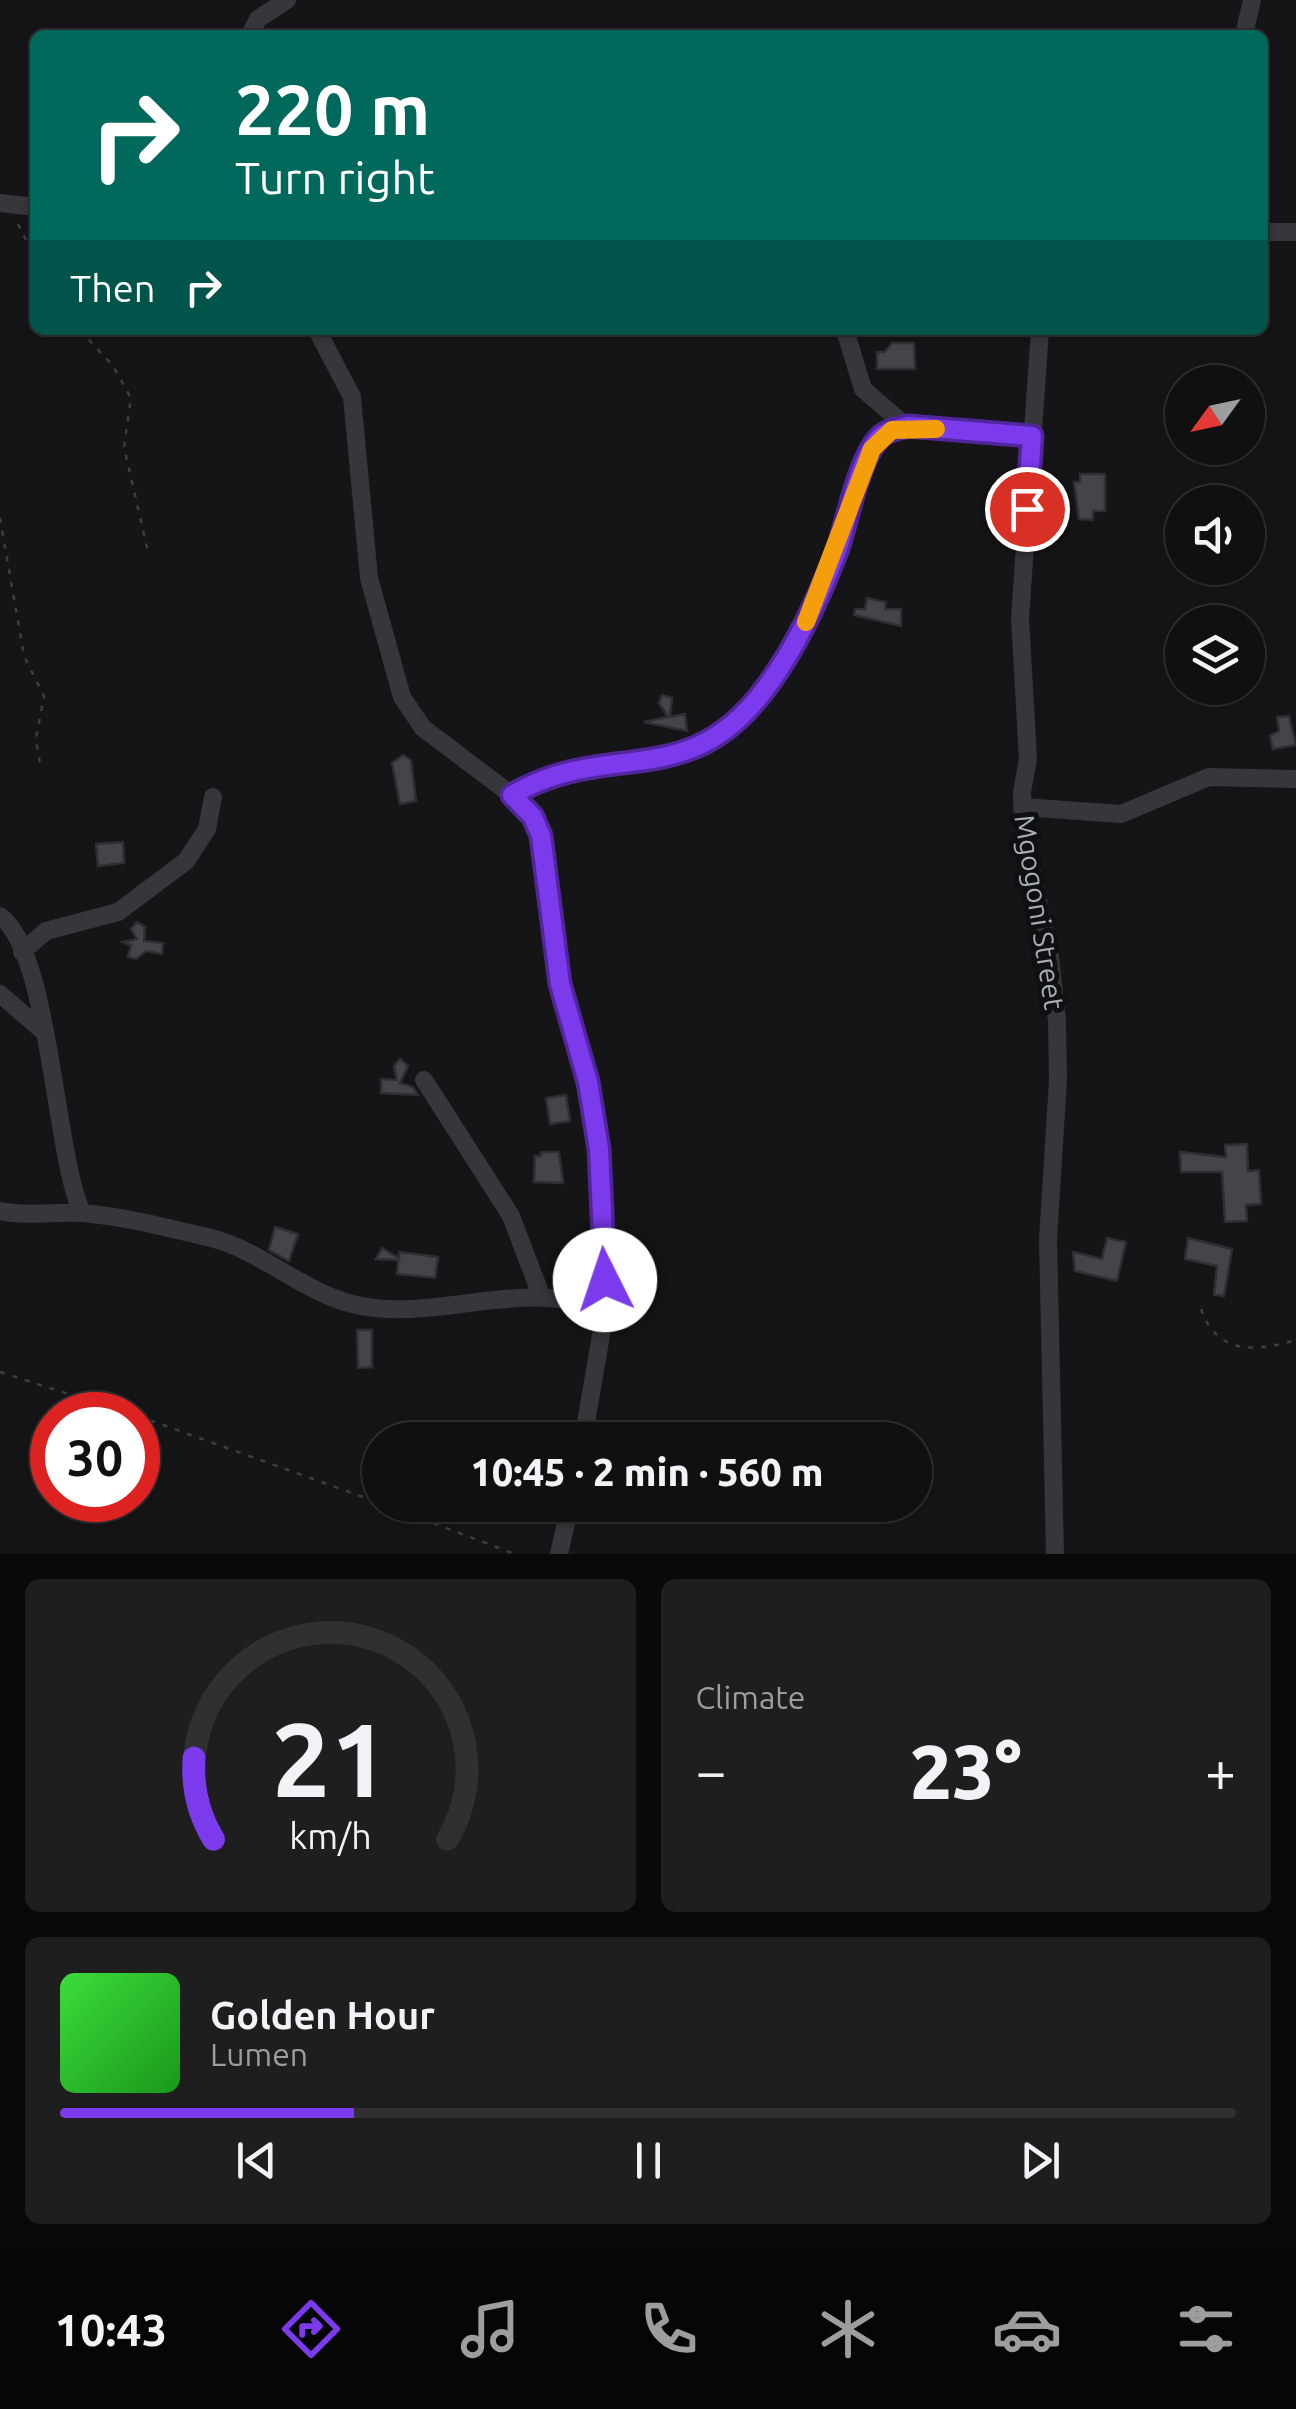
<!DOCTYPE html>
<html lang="en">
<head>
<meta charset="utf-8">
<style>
  body { margin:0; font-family:Ubuntu,sans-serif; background:#1e1e1f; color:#f1f3f6; height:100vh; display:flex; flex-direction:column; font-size:38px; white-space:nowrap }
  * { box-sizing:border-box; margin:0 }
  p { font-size:32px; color:#9c9d9f }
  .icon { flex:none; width:55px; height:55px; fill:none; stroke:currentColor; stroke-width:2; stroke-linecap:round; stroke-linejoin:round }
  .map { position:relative; height:1554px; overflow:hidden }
  .side { display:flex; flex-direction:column; gap:25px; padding:25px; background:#090909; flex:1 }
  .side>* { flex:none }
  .top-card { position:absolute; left:30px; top:30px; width:1238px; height:305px; border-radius:15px; box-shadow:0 2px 8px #0004,0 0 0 2px #303031; background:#00695c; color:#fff; overflow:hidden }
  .needle { width:65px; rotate:237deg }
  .controls { position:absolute; left:1165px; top:365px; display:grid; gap:20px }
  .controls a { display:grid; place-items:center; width:100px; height:100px; border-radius:50%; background:#101011; box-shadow:0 2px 8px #0004,0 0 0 2px #303031; font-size:50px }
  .speed { position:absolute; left:30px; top:1392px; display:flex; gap:20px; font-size:50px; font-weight:700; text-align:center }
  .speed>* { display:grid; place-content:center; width:130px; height:130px; border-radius:50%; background:#101011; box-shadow:0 2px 8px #0004,0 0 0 2px #303031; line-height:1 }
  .speed .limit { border:15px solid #d22; background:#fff; color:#111 }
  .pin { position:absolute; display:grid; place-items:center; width:85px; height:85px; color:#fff; margin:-42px; border:5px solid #fff; border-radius:50%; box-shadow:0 2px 10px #0007 }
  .me { position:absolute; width:110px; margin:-55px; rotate:356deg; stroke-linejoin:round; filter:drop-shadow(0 0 8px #0008) }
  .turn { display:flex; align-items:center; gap:35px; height:210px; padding:0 40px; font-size:45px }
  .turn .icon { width:130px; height:130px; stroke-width:2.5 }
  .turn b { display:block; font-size:70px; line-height:85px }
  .then { display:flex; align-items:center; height:95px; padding:0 40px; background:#0003; gap:20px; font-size:38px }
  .big { font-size:75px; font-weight:800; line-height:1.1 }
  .side .widget { flex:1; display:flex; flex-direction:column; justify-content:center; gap:15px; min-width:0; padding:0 35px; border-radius:15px; background:#1e1e1f }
  .side .dial { align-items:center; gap:0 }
  .dial svg { height:260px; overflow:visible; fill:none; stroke:#303031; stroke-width:7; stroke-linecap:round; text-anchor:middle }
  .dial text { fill:#f1f3f6; stroke:none }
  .song { display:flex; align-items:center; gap:30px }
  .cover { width:120px; height:120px; border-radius:15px; background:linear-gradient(135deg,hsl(120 70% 55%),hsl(120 70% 35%)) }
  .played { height:10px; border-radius:5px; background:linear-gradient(90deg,#7c3aed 25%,#303031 25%) }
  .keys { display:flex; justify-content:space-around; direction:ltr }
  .heat { display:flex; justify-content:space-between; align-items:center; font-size:55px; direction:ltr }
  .side .tiles { flex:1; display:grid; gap:25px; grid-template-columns:1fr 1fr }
  .widget:last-child { grid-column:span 2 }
  .trip { position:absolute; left:362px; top:1422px; width:570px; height:100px; border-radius:50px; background:#101011; box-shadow:0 2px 8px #0004,0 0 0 2px #303031; font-weight:800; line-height:100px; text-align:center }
  .tabs { display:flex; height:160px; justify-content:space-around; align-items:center; background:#060607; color:#9c9d9f }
  .tabs .icon { width:70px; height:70px }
  .tabs .active { color:#7c3aed }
  .tabs b { font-size:45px; color:#f1f3f6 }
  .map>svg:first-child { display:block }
  .building { fill:#44454a; stroke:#2f2f33; stroke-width:2.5 }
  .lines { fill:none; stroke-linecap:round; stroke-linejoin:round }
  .path { stroke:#3c3e42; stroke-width:2.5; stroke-dasharray:5 8; stroke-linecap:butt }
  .street { stroke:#36373b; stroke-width:18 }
  .route-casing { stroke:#51269a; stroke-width:25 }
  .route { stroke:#7c3aed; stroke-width:18 }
  .slow { stroke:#f59e0b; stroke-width:18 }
  .labels { text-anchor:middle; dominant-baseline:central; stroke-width:10; stroke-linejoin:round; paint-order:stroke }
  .street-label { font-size:28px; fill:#a7adb6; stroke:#101012 }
</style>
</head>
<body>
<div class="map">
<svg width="1296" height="1554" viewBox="0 0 1296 1554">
  <rect width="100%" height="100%" fill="#151517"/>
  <path class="building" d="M892 343H914L915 369H877V352H885Z
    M1080 474H1105V511H1093V520L1079 519 1074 482H1080Z
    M867 598 886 602 885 609H901V626L854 615 855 609H865Z
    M662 695 672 698 670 717 685 714 687 731 644 722 668 717 659 703Z
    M1289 716 1296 745 1273 749 1270 736 1279 731 1277 717Z
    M403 755 411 760 416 801 400 804 392 763Z
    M123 842 124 863 98 866 96 844Z
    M137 922 145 927 144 941 163 943 162 954 146 951 136 959 128 957 131 945 123 942 137 939 131 929Z
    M400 1059 408 1066 400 1083 413 1087 418 1095 381 1093V1079L397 1080 394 1066Z
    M566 1095 570 1121 550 1124 546 1098Z
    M1247 1144 1248 1171 1259 1170 1261 1204 1246 1205 1247 1221 1225 1222 1222 1172H1181L1180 1152 1226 1157 1225 1145Z
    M541 1152H559L563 1183 534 1182 535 1156H541Z
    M275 1227 298 1234 289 1261 269 1250Z
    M1107 1238 1126 1242 1117 1281 1075 1271 1073 1252 1102 1259Z
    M1188 1238 1232 1249 1224 1296 1214 1295 1217 1266 1185 1259Z
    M382 1248 399 1258V1252L438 1257 435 1278 397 1274 398 1260 376 1259Z
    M357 1330H372V1367L358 1368Z"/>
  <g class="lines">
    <path class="path" d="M18 224 35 258
      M80 330 113 366 131 398 124 447 148 552
      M0 518 24 656 44 696 36 739 41 770
      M1201 1309C1217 1355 1256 1352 1296 1340
      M0 1372 134 1415
      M138 1416 380 1503
      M385 1505 515 1554"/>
    <path class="street" d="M250 35 258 19 287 0
      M1244 35 1252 0
      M0 203 35 207
      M1262 232H1296
      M317 330 352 397 369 578 402 697 423 728 521 802 541 836 560 983 588 1082 599 1149 605 1312 583 1440
      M845 330 863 389 907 427
      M1040 330 1020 618 1028 759 1022 792 1023 831 1050 957 1057 1021 1058 1080 1048 1239 1055 1554
      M512 795C568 762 630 772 689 753 793 719 837 540 872 449 899 410 987 435 1032 436
      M1023 807 1121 814 1209 777 1296 779
      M0 916C50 951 54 1151 82 1213
      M22 952 46 931 118 912 186 861 207 829 213 797
      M0 994 43 1031
      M424 1080 511 1216 541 1295
      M0 1211C29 1217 55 1211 83 1213 126 1217 169 1228 211 1238 262 1251 304 1293 356 1305 440 1323 524 1275 605 1312
      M559 1554 570 1505"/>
  </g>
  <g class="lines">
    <g class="route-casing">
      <path id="route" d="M605 1280 599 1149 588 1082 560 984 541 836 533 817 512 795C611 737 688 796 768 685 798 644 819 598 837 551 847 523 859 457 880 437 887 430 898 429 908 426L1032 436 1027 509"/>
    </g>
    <use href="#route" class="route"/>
    <path class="slow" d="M806 622 872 449 892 430 936 429"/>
  </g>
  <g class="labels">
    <g class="street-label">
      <text transform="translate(1040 912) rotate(81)">Mgogoni Street</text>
    </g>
  </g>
</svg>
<div class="controls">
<a><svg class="needle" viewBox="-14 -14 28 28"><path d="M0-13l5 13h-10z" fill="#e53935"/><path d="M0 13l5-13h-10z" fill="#9c9d9f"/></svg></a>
<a><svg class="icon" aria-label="sound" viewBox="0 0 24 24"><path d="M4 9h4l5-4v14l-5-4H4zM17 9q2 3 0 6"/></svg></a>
<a><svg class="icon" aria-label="layers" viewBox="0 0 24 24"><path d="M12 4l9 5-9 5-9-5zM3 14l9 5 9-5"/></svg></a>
</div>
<div class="speed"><div class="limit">30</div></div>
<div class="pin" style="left:1027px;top:509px;background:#d93025"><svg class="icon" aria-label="arrive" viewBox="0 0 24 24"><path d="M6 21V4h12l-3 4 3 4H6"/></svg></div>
<svg class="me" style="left:605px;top:1280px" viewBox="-20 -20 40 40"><circle r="19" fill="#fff"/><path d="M0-13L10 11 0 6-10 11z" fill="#7c3aed"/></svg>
<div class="trip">10:45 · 2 min · 560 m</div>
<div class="top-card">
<div class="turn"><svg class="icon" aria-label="right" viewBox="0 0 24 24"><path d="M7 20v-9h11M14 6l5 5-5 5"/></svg><div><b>220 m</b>Turn right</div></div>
<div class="then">Then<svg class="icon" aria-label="right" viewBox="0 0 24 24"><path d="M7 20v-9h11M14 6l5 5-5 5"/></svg></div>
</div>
</div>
<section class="side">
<div class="tiles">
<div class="widget dial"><svg viewBox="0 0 100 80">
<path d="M14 69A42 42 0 1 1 86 69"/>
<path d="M14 69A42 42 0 0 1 8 44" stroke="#7c3aed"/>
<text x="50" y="56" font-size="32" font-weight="700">21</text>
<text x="50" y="72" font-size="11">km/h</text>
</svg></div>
<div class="widget"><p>Climate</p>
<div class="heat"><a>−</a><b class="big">23°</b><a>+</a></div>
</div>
<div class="widget">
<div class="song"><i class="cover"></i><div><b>Golden Hour</b><p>Lumen</p></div></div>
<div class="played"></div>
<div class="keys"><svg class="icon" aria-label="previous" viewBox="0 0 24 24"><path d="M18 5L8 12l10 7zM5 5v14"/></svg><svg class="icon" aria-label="pause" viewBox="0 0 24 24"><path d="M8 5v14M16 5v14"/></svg><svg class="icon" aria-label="next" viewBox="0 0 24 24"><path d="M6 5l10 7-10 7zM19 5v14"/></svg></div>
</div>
</div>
</section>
<nav class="tabs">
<b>10:43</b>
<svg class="icon active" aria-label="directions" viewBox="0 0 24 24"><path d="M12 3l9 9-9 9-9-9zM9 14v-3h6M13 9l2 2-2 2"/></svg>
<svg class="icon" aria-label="music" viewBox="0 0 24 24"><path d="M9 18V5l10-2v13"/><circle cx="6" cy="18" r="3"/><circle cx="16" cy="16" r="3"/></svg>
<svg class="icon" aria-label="phone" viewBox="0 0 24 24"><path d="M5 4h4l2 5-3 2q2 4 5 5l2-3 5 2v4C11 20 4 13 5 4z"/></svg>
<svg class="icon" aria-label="climate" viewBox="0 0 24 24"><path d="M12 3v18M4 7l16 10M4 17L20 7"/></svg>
<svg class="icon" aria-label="car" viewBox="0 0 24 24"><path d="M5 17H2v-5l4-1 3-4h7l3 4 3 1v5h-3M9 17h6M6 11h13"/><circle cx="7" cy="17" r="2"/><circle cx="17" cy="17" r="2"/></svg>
<svg class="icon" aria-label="filters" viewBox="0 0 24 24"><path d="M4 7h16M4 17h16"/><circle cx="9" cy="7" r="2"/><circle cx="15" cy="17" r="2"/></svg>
</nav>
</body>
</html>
